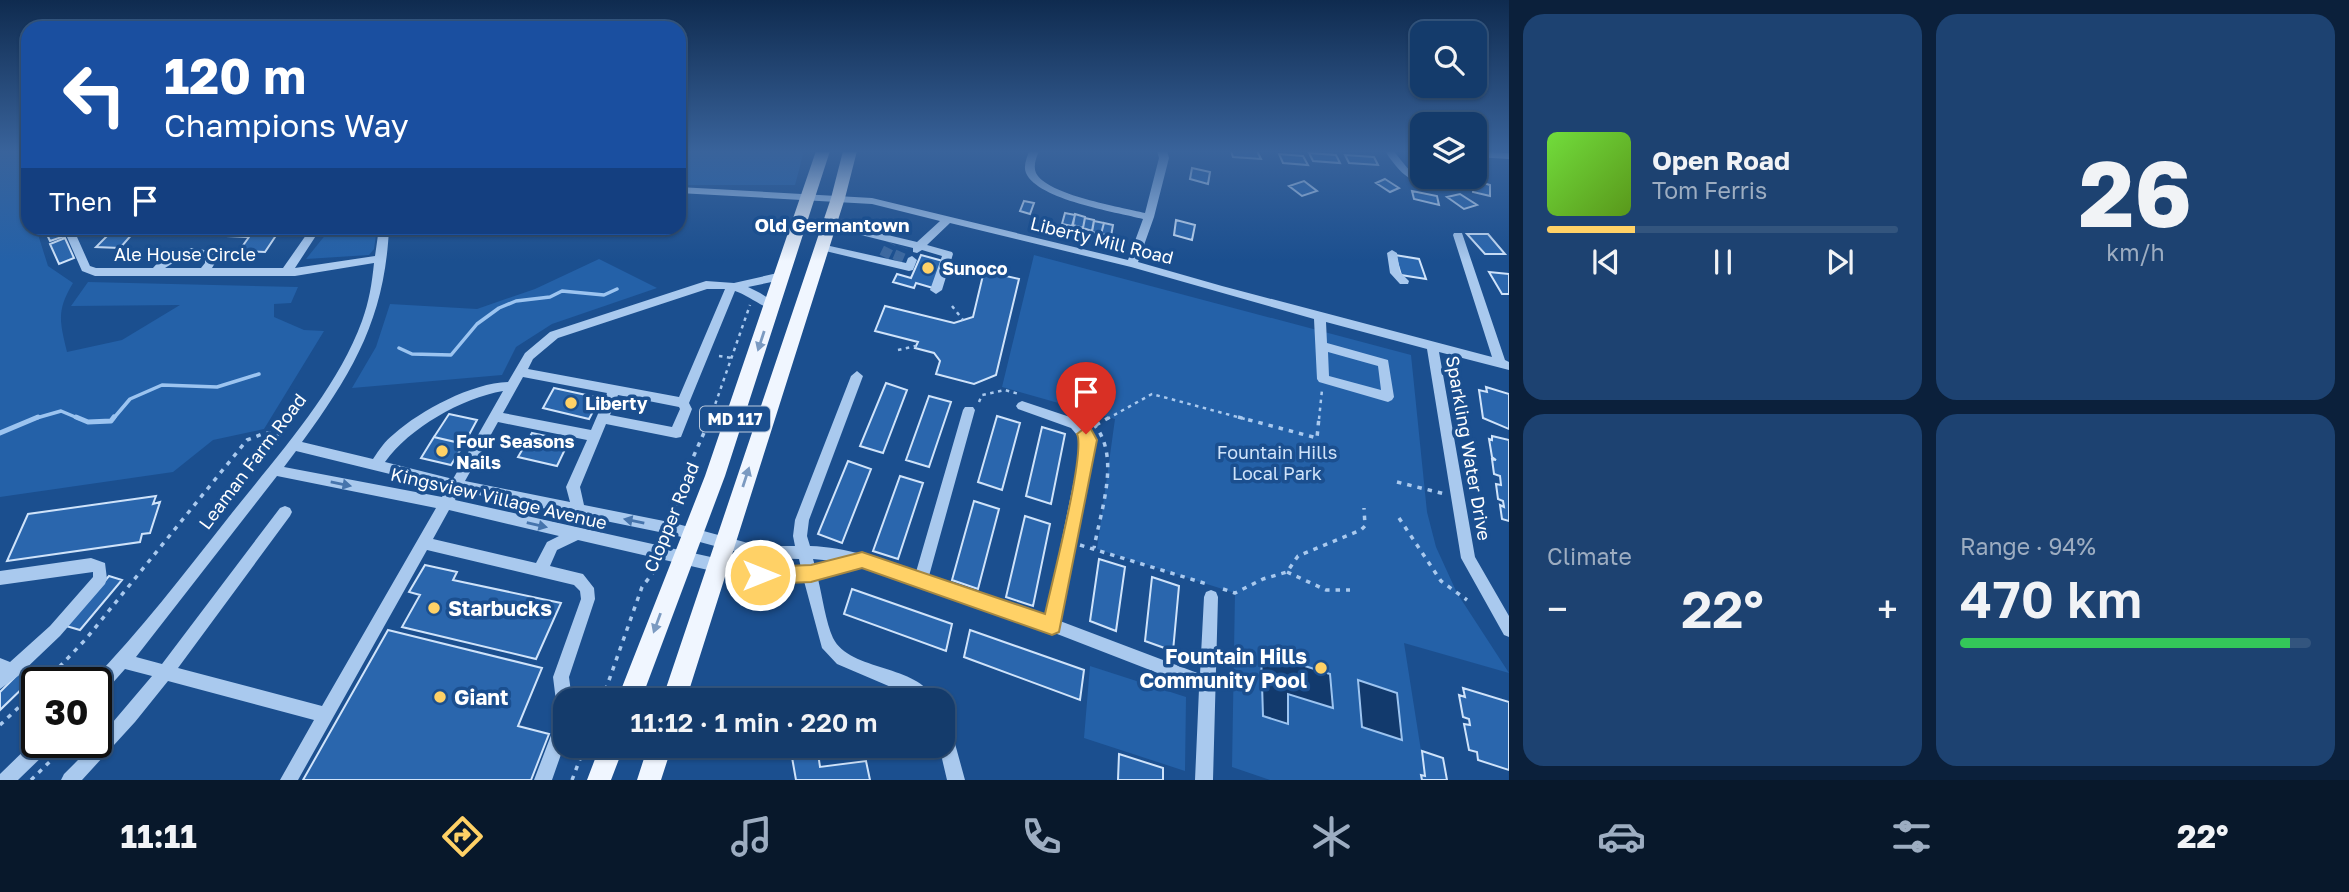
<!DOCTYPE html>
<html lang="en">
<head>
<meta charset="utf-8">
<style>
  body { margin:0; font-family:"Golos Text",sans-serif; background:#1d4271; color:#f1f3f6; height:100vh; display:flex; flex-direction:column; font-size:26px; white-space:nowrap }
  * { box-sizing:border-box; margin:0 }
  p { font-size:23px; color:#9dadc1 }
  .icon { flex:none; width:38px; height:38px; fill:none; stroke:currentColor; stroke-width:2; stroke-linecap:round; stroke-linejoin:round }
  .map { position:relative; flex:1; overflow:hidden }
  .details { display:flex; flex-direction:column; gap:14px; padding:14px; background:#0b203b; width:840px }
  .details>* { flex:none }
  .top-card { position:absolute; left:21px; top:21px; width:665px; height:214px; border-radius:21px; box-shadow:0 2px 5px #0004,0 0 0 2px #33557e; background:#1a4fa0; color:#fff; overflow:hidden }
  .controls { position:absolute; left:1410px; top:21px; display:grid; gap:14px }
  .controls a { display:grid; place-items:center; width:77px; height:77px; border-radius:14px; background:#143b6b; box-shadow:0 2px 5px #0004,0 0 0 2px #33557e; font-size:35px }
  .speed { position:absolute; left:21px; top:667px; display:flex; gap:14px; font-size:35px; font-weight:700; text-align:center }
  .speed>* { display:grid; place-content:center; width:91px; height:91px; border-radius:50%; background:#143b6b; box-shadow:0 2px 5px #0004,0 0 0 2px #33557e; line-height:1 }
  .speed .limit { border:4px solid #111; border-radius:10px; background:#fff; color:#111 }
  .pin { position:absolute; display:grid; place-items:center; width:60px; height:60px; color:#fff; margin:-72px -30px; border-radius:50% 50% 50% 0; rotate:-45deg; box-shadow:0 0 7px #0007 }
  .pin .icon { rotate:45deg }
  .me { position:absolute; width:77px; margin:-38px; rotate:90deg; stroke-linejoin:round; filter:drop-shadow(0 0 5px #0008) }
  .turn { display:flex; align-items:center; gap:24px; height:147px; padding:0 28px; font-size:32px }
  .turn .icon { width:91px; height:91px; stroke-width:2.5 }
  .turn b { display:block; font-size:49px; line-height:60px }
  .then { display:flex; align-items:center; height:66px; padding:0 28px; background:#0003; gap:14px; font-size:26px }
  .big { font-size:52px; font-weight:600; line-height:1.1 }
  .details .tile { flex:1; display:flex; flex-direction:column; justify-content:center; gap:10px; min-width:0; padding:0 24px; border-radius:21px; background:#1d4271 }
  .details .dial { align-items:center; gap:0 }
  .dial b { font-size:91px; line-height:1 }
  .song { display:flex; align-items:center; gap:21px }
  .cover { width:84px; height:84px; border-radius:10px; background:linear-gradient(135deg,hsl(100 70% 55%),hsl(90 70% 35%)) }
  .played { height:7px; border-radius:4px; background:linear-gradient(90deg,#ffd166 25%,#33557e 25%) }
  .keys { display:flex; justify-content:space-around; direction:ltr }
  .heat { display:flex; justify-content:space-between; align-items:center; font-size:38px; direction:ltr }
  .charge { height:10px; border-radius:5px; background:linear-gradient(90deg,#34c759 94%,#33557e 0) }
  .details .tiles { flex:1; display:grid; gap:14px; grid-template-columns:repeat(2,1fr) }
  .trip { position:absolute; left:553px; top:688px; width:402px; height:70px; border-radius:21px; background:#143b6b; box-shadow:0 2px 5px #0004,0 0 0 2px #33557e; font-weight:600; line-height:70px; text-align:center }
  .dock { display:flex; height:112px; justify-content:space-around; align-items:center; background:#08182b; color:#9dadc1 }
  .dock .icon { width:49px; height:49px }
  .dock .on { color:#ffd166 }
  .dock b { font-size:32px; color:#f1f3f6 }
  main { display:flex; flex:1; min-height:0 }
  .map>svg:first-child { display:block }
  .green { fill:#2461a8 }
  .water { fill:#123a6d; stroke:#9cc4f0; stroke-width:2 }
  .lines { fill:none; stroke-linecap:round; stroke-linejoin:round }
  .stream-far1 { stroke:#9cc4f0; stroke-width:3.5 }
  .stream { stroke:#9cc4f0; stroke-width:5 }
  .building { fill:#2a66ad; stroke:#cfe3fa; stroke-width:2 }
  .minor-tunnel { stroke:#3d69a0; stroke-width:10; stroke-dasharray:10 5; stroke-linecap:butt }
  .path-far1 { stroke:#a9c9ee; stroke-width:2.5; stroke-dasharray:3.5 4.5; stroke-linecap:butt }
  .path { stroke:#a9c9ee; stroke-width:3.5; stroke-dasharray:4.5 6; stroke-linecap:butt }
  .minor { fill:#a9c9ee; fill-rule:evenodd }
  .major { fill:#f0f6ff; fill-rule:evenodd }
  .oneway { fill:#7b9ac1 }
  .oneway2 { fill:#4674ac }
  .route { fill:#ffd166; stroke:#a68842; stroke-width:2 }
  .poi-dot { fill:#ffd166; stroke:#1b4f8f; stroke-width:2.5 }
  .labels { text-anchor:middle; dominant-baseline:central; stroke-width:7; stroke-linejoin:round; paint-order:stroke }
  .shield { fill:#1b4f8f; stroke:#bbcadd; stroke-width:2 }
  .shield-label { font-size:16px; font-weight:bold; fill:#fff }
  .street-label { font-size:18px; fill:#fff; stroke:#1b4f8f }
  .poi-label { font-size:18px; font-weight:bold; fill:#fff; stroke:#1b4f8f; text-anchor:start }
  .park-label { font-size:18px; fill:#cfe3fa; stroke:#1b4f8f }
  .neighbourhood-label { font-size:19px; font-weight:bold; fill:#fff; stroke:#1b4f8f }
  .near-poi-label { font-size:21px; font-weight:bold; fill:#fff; stroke:#1b4f8f; text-anchor:start }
</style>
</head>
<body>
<main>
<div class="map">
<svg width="1509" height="780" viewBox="0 0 1509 780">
  <rect width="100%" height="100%" fill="#1b4f8f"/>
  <path class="green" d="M0 151H28V228H36L48 266 73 283C56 311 60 322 67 352L122 340 180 305 71 306 88 282 298 287 291 303 274 304V317L304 330 324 331 264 429 213 440 173 472 0 497Z
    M679 151H804L795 185H679Z
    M331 228H377L374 249 369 255 306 259Z
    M1034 255 1411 355 1427 512 1436 547 1457 593 1509 673 1404 643 1425 776 1421 775 1422 780H1270L1232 767 1235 593 1097 549 1115 419 1002 387Z
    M599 259 657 288 552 324 516 347 502 375 352 388 376 347 390 304 477 309 535 289Z
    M1090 666 1186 697 1185 771 1084 738Z"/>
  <path class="water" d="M1261 652 1330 674 1333 708 1288 694V724L1263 716Z
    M1358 680 1397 693 1402 740 1362 727Z"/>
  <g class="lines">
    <path class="stream-far1" d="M399 348 412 354 451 355 477 324 499 308 516 301 550 297 562 291 604 295 617 289
      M33 419 61 411 80 419
      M113 419 130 399 162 385 217 387 259 374"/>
    <path class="stream" d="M76 417 88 422 111 421 114 417
      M0 433 38 417"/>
  </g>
  <path class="building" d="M1231 151H1257L1261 159 1233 157Z
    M1309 153 1336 155 1340 163 1313 161Z
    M1279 154 1303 156 1308 165 1283 163Z
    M1345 155 1374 157 1378 165 1349 163Z
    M1192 168 1210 172 1208 184 1190 179Z
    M1385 179 1399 188 1390 192 1376 183Z
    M1473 180 1490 185V196L1473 192Z
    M1304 181 1317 191 1302 196 1289 186Z
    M1412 191 1437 196 1439 205 1414 199Z
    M1460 194 1477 205 1464 209 1447 197Z
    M1024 201 1034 203 1030 214 1020 211Z
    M1065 213 1075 215 1072 226 1062 224Z
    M1075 214 1085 217 1083 228 1073 225Z
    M1085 218 1094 220 1092 231 1083 228Z
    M1176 220 1195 225 1192 240 1174 235Z
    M1094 221 1104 223 1101 234 1092 232Z
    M1104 223 1113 225 1111 236 1101 234Z
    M44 228H62L65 236 50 241Z
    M115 228H281L265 252 239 251 249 237 134 232 120 248 96 247Z
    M1467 234H1488L1505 254H1485Z
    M65 238 74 258 59 264 50 244Z
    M921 255 943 261 933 288 916 283 914 288 893 282 897 274 911 278Z
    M1395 255 1419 259 1426 279 1401 275Z
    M984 271 1019 279 996 375 974 384 936 374 940 361 934 353 915 348 918 342 875 331 885 306 954 323 973 317Z
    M1489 272 1509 274V294H1502Z
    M886 383 907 390 883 453 860 446Z
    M1486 387 1509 394V429L1483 418 1479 390 1487 392Z
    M554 388 600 398 589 419 543 408Z
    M929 396 951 402 929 467 906 460Z
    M449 414 477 420 464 444 434 437Z
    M997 416 1020 423 1002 490 978 482Z
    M1042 427 1065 434 1051 504 1026 496Z
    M532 433 569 441 557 466 518 457Z
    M1492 436 1509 440V521L1502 519 1500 505 1504 507 1503 501 1498 499 1496 484 1501 485 1500 476 1494 474 1492 459 1496 460 1492 457 1489 439 1492 440Z
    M434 437 464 444 451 465 421 458Z
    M848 461 871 469 842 543 818 534Z
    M900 476 923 483 898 559 873 551Z
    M156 496 153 504 160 502 150 533 142 534 140 542 7 561 28 514Z
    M974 501 999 509 978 589 952 580Z
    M1025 516 1050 524 1033 606 1006 597Z
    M1099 559 1125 567 1116 631 1090 621Z
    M425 565 457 572 453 580 561 603 536 659 402 627 420 595 409 592Z
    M109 576 122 580 80 630 66 626Z
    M1152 577 1179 586 1173 651 1145 641Z
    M852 589 952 624 946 651 844 614Z
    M388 630 542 668 518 726 549 734 531 780H303Z
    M970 630 1084 670 1080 700 964 657Z
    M20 672 32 679 0 710V692Z
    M1463 688 1509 702V770L1478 760 1477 752 1469 750 1464 724 1470 725 1469 719 1463 717 1459 695 1465 697Z
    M790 746H817L820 767 866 761 870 780H796Z
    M1422 751 1443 758 1447 780H1422L1421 775 1425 776Z
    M1119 754 1163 768V780H1118Z"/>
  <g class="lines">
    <path class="minor-tunnel" d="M884 257 891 243
      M897 261 903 247"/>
    <path class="path-far1" d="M952 306 963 320
      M898 350 916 346
      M719 356 732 358
      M979 402 982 395 1005 390 1019 394
      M1085 416 1089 419
      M710 419 750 305
      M1107 419 1152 394 1245 419
      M1319 419 1322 390"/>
    <path class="path" d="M1086 417C1125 447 1101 508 1094 548
      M1238 417 1317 438 1319 417
      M1096 425 1110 417
      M1397 482 1445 494
      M676 516 679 489 711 417
      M1399 518 1441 581 1467 600
      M1080 545 1207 584
      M1287 572 1326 590H1350
      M1223 589 1235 593 1263 579 1287 572 1298 556 1361 530 1365 526 1364 508
      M45 682 86 639 247 440 265 433 287 435
      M602 700 642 587 659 565
      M96 713 107 700
      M0 725 37 690
      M31 780 70 742
      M572 780 585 746"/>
    <path class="minor" d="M1029 151H1039C1036 158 1033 166 1036 173 1047 195 1121 207 1145 213L1159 158 1157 151H1167L1169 158 1154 217 1138 262 1222 286 1492 357 1453 235 1454 233H1462L1505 360 1509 362V370L1439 352 1475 557 1509 616V637L1504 635 1461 558 1427 349 1326 322 1327 343 1388 360 1394 397 1392 400 1388 402 1319 382 1317 379 1314 319 1131 267 950 223 927 245 952 252 953 254 942 290 936 294 930 290 942 256 922 250 917 253 913 252V248L825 226 824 224 829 221 917 242 940 221 872 204 679 193V187L872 198 1128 260 1143 219C1116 212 1038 200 1026 173 1023 166 1027 158 1029 151ZM1328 352 1378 366 1381 390 1329 376Z
      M1385 151H1394C1413 176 1412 176 1442 177 1417 194 1398 171 1385 151Z
      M1475 151 1509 153V159L1475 157Z
      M63 228H73L90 266 96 268H153C169 249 191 242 214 254L215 263 212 268H283L311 228H321L295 268 375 256 379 228H389C385 317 354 371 302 442L373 459C379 450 385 441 394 434 421 410 472 383 508 382L525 353 550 332 706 281 734 283 782 272 786 273 787 276 786 279 748 287C759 292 770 298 778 307L776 310C766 310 748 295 735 291L689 403 692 409 681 437 676 438 606 424 580 487 584 505 674 523 759 546H795L793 536 795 520 851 376 857 371 863 376 809 520 807 536 810 546C847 547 881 560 916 572L963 410 965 407H973L975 410 929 576 1046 616 1082 441 1071 428 1018 409 1016 406 1018 403 1022 401 1079 420 1095 440 1060 621 1200 674 1204 597 1206 592 1211 590 1216 592 1218 597 1213 780H1195L1199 689 1052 632 862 566 818 579C822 595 826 623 833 638 850 672 919 664 934 700H914L905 693 837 664 822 648 804 581 760 582 578 540 557 550 550 566 583 574 594 588 595 599 569 677 572 700H565V743L552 780H534L558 717 553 677 581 599 580 591 574 585 427 550 298 780H280L314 720 168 681 135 722 82 780H61L64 774 96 742 152 676 125 669 102 695 96 697V682H91C140 631 184 574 228 518 275 458 335 394 362 321 369 302 372 283 374 263L295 276H95L82 271ZM195 254 205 258V263L201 268H165L184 256ZM707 289H725L679 397 528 369 533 359 558 338ZM523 377 607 393 591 430 503 413ZM503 391 453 479 385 462C409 428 462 398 503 391ZM618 395 679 407 680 409 672 427 610 415ZM498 422 587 440 566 487 570 502 465 481ZM296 451 447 488 442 497 284 467ZM277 476 436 508 322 706 178 668 290 516 292 512 290 508 285 506 280 508 162 664 136 657ZM459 491 674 535 759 558 799 559 801 568H760L455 500ZM449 510 559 536 547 542 536 563 433 539ZM813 559 834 561 815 566Z
      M821 244 906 263 908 258 912 256 917 260 913 270 909 271 817 249 816 247 817 245Z
      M1392 250 1397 253 1400 272 1409 281 1408 284H1400L1390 273 1387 253Z
      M91 558 105 563 107 579 105 584 60 636 18 676 0 689V658L10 662 50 626 93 577V572L0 585V571Z
      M943 721 949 723 951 729 965 780H947L939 746H943Z
      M37 738V742H53L51 748 18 780H0V774Z"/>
    <path class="major" d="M816 151H830L725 476 641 700H617L705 476Z
      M843 151H857L845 198 686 700H662L831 198Z
      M600 746H624L611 780H587Z
      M648 746H672L661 780H637Z"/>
  </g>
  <defs><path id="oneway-solid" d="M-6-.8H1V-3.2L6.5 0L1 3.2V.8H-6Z" transform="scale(1.75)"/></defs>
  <g class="oneway">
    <use href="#oneway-solid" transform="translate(761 341) rotate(108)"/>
    <use href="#oneway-solid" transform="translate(746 477) rotate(-72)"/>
    <use href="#oneway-solid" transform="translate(657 623) rotate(110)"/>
  </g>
  <g class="oneway2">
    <use href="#oneway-solid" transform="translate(341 484) rotate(11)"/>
    <use href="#oneway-solid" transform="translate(634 521) rotate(-169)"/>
    <use href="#oneway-solid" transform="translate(537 525) rotate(13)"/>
  </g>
  <linearGradient id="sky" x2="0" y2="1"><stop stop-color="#0f2b4f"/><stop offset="0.58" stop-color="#39639b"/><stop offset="1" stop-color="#39639b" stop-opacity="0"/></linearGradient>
  <rect width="1509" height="261" fill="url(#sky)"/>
  <path class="route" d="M1086 427 1091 429 1097 440 1059 632 1052 635 862 568 811 582 760 584 753 581 751 575 753 569 760 567 811 565 862 552 1045 614C1051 586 1086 451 1077 434Z"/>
  <g class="poi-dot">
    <circle cx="928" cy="268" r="7"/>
    <circle cx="571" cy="403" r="7"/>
    <circle cx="442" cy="451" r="7"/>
    <circle cx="434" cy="608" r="7"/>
    <circle cx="1321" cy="668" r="7"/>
    <circle cx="440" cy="697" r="7"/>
  </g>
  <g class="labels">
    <rect class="shield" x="700" y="406.5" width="70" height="25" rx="5"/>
    <g class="shield-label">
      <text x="735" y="419">MD 117</text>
    </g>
    <g class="street-label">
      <text transform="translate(1102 240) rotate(14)">Liberty Mill Road</text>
      <text x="185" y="254">Ale House Circle</text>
      <text transform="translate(1469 448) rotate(80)">Sparkling Water Drive</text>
      <text transform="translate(252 461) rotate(-53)">Leaman Farm Road</text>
      <text transform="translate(499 498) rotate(13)">Kingsview Village Avenue</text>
      <text transform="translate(671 517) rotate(-68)">Clopper Road</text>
    </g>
    <g class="poi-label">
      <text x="942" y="268">Sunoco</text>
      <text x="585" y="403">Liberty</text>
      <text x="456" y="441">Four Seasons<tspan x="456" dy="21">Nails</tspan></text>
    </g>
    <g class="park-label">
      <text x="1277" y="452">Fountain Hills<tspan x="1277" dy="21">Local Park</tspan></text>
    </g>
    <g class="neighbourhood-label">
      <text x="832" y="224">Old Germantown</text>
    </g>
    <g class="near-poi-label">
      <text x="448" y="608">Starbucks</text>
      <text x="1307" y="656" text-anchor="end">Fountain Hills<tspan x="1307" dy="24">Community Pool</tspan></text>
      <text x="454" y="697">Giant</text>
    </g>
  </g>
</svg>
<div class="controls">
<a><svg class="icon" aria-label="search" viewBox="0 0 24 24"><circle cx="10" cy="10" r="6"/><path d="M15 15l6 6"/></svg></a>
<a><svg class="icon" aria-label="layers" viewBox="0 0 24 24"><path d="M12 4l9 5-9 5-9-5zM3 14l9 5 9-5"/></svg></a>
</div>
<div class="speed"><div class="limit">30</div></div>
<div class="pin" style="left:1086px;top:434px;background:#d93025"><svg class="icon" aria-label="arrive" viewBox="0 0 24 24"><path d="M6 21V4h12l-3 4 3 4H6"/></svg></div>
<svg class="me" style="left:760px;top:575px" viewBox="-20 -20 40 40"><circle r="17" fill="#ffd166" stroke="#fff" stroke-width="3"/><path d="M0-11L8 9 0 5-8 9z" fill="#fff"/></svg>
<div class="trip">11:12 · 1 min · 220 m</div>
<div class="top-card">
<div class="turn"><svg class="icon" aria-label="left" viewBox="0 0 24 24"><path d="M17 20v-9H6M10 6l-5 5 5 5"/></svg><div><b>120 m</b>Champions Way</div></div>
<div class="then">Then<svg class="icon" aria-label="arrive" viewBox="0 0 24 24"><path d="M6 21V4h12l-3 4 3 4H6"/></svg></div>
</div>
</div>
<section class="details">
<div class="tiles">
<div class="tile">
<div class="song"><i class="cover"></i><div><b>Open Road</b><p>Tom Ferris</p></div></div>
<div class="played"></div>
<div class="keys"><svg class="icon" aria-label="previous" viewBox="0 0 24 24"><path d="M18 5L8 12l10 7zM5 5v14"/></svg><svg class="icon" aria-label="pause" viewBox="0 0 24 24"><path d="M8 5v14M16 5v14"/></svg><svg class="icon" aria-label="next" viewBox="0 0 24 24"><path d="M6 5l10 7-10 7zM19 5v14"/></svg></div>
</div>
<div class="tile dial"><b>26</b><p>km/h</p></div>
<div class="tile"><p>Climate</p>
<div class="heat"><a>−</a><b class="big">22°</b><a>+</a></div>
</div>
<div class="tile"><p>Range · 94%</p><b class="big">470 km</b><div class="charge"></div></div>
</div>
</section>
</main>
<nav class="dock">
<b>11:11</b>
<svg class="icon on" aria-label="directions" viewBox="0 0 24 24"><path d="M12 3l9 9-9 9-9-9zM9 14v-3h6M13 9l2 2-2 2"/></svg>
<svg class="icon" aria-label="music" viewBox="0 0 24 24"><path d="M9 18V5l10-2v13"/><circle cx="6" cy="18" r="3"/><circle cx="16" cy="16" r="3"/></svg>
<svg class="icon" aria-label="phone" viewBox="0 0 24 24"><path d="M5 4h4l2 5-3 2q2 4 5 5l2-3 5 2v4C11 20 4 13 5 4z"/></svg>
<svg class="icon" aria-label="climate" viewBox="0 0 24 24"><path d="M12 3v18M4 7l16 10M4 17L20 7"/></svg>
<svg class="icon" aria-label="car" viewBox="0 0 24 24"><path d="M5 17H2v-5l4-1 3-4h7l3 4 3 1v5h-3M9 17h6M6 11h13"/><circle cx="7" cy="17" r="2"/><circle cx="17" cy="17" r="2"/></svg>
<svg class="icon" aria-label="filters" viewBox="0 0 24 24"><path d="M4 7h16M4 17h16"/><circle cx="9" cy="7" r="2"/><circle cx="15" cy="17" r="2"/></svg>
<b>22°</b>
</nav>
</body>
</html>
